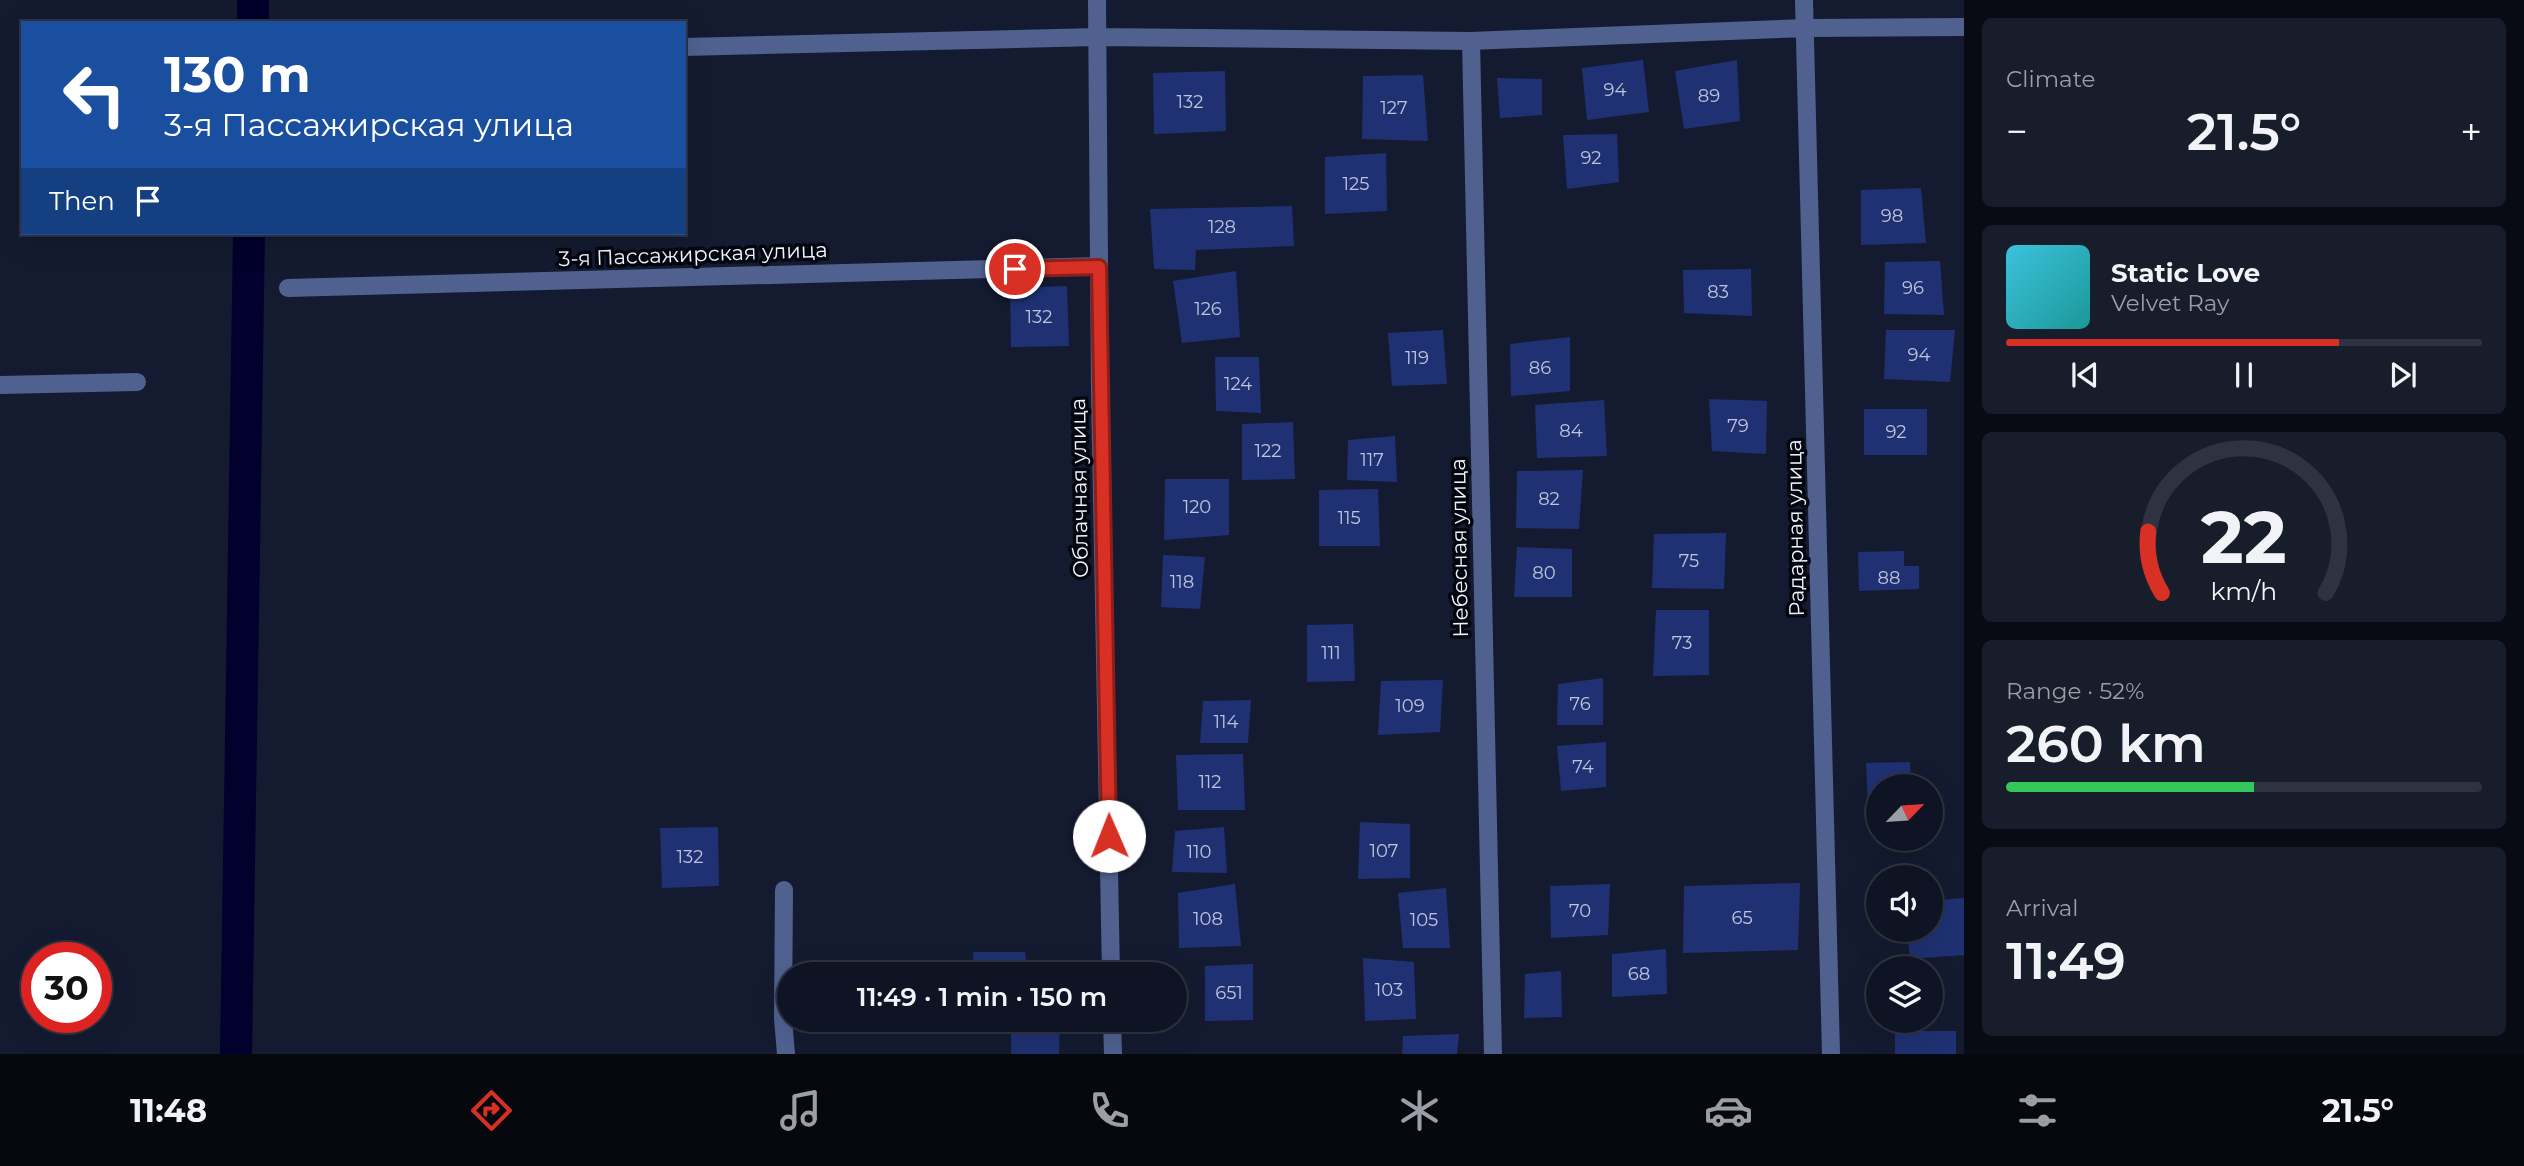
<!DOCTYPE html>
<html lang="en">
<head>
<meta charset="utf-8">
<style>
  body { margin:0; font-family:Montserrat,sans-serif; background:#181d2c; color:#f1f3f6; height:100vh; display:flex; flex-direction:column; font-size:26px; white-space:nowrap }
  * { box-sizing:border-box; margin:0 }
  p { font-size:23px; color:#9b9ea6 }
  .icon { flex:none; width:38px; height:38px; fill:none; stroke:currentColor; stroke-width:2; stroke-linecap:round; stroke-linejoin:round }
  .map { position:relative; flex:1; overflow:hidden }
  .sheet { display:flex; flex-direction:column; gap:18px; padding:18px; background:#080b14; width:560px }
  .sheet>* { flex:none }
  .guide { position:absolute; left:21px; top:21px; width:665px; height:214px; border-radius:0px; box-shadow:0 7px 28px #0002,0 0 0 2px #2f3341; background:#1a4fa0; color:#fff; overflow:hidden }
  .needle { width:46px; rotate:65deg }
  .controls { position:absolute; left:1866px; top:774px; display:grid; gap:14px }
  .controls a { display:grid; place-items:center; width:77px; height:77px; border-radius:50%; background:#0f1424; box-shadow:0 7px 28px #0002,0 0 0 2px #2f3341; font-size:35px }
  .speed { position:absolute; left:21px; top:942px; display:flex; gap:14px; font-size:35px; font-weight:700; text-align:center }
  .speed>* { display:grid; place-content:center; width:91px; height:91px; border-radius:50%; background:#0f1424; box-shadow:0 7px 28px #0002,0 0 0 2px #2f3341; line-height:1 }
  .speed .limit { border:10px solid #d22; background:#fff; color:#111 }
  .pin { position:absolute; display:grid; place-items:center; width:60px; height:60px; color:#fff; margin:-30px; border:4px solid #fff; border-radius:50%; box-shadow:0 2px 7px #0007 }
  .me { position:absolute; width:77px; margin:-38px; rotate:359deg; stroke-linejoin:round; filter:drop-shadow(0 0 5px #0008) }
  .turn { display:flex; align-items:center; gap:24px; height:147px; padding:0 28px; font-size:32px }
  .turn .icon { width:91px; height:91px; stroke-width:2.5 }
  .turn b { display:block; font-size:49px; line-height:60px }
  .then { display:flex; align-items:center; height:66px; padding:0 28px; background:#0003; gap:14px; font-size:26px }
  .big { font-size:52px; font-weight:600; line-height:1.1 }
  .sheet .card { flex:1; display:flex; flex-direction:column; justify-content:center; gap:10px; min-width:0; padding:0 24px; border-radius:10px; background:#181d2c }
  .sheet .dial { align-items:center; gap:0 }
  .dial svg { height:182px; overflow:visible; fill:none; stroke:#2f3341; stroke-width:7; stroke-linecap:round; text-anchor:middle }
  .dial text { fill:#f1f3f6; stroke:none }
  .song { display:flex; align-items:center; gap:21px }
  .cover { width:84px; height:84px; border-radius:10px; background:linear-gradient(135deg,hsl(190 70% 55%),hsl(180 70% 35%)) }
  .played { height:7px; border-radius:4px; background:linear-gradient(90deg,#d93025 70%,#2f3341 70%) }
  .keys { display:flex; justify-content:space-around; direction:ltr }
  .heat { display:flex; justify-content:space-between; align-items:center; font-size:38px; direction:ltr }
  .charge { height:10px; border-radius:5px; background:linear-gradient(90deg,#34c759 52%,#2f3341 0) }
  .trip { position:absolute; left:777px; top:962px; width:410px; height:70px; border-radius:35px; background:#0f1424; box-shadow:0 7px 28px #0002,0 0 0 2px #2f3341; font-weight:600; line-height:70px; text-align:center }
  .tabs { display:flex; height:112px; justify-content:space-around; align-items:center; background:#06080e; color:#9b9ea6 }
  .tabs .icon { width:49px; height:49px }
  .tabs .current { color:#d93025 }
  .tabs b { font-size:32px; color:#f1f3f6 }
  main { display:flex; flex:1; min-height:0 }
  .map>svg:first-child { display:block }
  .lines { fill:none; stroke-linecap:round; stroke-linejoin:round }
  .canal { stroke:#02002c; stroke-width:32 }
  .building { fill:#1f3172 }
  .street { stroke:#506190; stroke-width:18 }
  .route-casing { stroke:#8d1f18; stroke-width:18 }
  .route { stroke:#d93025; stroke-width:12 }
  .labels { text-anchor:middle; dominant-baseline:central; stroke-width:7; stroke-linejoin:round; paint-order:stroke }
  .number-label { font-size:18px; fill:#bcc3da }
  .street-label { font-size:21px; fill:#f0f4fd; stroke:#04060f }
</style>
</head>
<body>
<main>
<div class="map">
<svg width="1964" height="1054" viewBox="0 0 1964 1054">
  <rect width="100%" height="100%" fill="#141b30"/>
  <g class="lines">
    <path class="canal" d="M253 23V0
      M236 1054 249 233"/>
  </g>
  <path class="building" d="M1643 60 1649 112 1587 120 1582 68Z
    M1737 60 1740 121 1684 129 1675 71Z
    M1225 71 1226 131 1154 134 1153 73Z
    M1423 75 1428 141 1362 139 1363 76Z
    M1497 78 1542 79V115L1500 118Z
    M1617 134 1619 182 1567 189 1563 135Z
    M1386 153 1387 211 1325 214V157Z
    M1921 188 1926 243 1861 245V190Z
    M1292 206 1294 246 1196 250 1195 270 1154 269 1150 209Z
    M1940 261 1944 315 1884 314 1885 262Z
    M1751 269 1752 316 1684 313 1683 270Z
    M1236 271 1240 337 1182 343 1173 281Z
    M1067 286 1069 346 1011 347 1010 288Z
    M1443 330 1447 384 1392 386 1388 333Z
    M1886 330H1955L1950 382 1884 379Z
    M1570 337V391L1511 396 1510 344Z
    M1215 357H1259L1261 413 1216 411Z
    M1709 399 1767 401 1766 454 1712 451Z
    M1604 400 1607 456 1537 458 1535 405Z
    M1864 409H1927V455H1864Z
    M1293 422 1295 479 1242 480V424Z
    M1395 436 1397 482 1347 480 1348 440Z
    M1583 470 1579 529 1516 528 1517 471Z
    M1165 479H1229V535L1164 540Z
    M1378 489 1380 546H1319V490Z
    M1726 533 1724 589 1652 588 1654 534Z
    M1517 547 1572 549V597H1514Z
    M1904 551V566H1919V589L1859 591 1858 552Z
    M1163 555 1205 557 1200 609 1161 607Z
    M1656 610H1709V675L1653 676Z
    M1353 624 1355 681 1307 682V625Z
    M1603 678V725H1557L1558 684Z
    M1443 680 1440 732 1378 735 1381 681Z
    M1251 700 1248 743H1200L1203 701Z
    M1606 742V787L1561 791 1557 746Z
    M1243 754 1245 810H1178L1176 755Z
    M1910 762 1911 786H1878V827L1869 828 1866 763Z
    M1360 822 1410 824V878L1358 879Z
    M718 827 719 886 662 888 660 828Z
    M1224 827 1227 873 1172 872 1175 831Z
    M1800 883 1798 950 1683 953 1684 886Z
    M1235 884 1241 946 1179 948 1178 893Z
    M1610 884 1608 935 1551 938 1550 886Z
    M1446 888 1450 948H1403L1398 893Z
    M1964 898V955L1910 959 1908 940 1920 939 1919 929H1930V901Z
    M1666 949 1667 994 1612 997V954Z
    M973 952H1025L1028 975H974Z
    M1363 958 1414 962 1416 1019 1365 1021Z
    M1253 964V1020L1205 1021V966Z
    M1561 971 1562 1017 1524 1018 1525 974Z
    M1011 1020H1060L1059 1054H1011Z
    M1895 1031H1956V1054H1895Z
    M1459 1034 1457 1054H1402L1403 1036Z"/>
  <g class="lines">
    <path class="street" d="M1097 0 1100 391 1111 975
      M1804 0 1831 1054
      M1471 41 1493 1054
      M684 47 1097 37 1471 41 1805 28 1964 27
      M288 288 1099 266
      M0 385 137 382
      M784 890 783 1018 786 1054
      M1112 1020 1113 1054"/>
  </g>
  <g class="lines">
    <g class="route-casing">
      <path id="route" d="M1015 269 1099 267 1109 836"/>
    </g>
    <use href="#route" class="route"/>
  </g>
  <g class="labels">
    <g class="number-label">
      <text x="1615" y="90">94</text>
      <text x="1709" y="96">89</text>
      <text x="1190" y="102">132</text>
      <text x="1394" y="108">127</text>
      <text x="1591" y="158">92</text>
      <text x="1356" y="184">125</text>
      <text x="1892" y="216">98</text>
      <text x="1222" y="227">128</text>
      <text x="1913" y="288">96</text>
      <text x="1718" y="292">83</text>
      <text x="1208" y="309">126</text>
      <text x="1039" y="317">132</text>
      <text x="1919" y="355">94</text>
      <text x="1417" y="358">119</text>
      <text x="1540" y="368">86</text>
      <text x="1238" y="384">124</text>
      <text x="1738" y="426">79</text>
      <text x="1571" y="431">84</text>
      <text x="1896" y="432">92</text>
      <text x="1268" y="451">122</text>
      <text x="1372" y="460">117</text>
      <text x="1549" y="499">82</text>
      <text x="1197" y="507">120</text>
      <text x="1349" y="518">115</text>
      <text x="1689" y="561">75</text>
      <text x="1544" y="573">80</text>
      <text x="1889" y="578">88</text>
      <text x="1182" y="582">118</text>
      <text x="1682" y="643">73</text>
      <text x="1331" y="653">111</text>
      <text x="1580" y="704">76</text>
      <text x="1410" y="706">109</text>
      <text x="1226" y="722">114</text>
      <text x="1583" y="767">74</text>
      <text x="1210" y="782">112</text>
      <text x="1384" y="851">107</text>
      <text x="1199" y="852">110</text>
      <text x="690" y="857">132</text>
      <text x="1580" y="911">70</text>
      <text x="1742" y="918">65</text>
      <text x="1208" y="919">108</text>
      <text x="1424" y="920">105</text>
      <text x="1639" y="974">68</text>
      <text x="1389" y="990">103</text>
      <text x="1229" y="993">651</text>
    </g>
    <g class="street-label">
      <text transform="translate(693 254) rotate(-2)">3-я Пассажирская улица</text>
      <text transform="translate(1079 488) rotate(-91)">Облачная улица</text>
      <text transform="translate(1795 528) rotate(-91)">Радарная улица</text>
      <text transform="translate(1459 548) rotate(-91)">Небесная улица</text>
    </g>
  </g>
</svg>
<div class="controls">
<a><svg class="needle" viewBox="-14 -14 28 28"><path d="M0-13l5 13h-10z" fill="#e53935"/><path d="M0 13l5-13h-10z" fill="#9b9ea6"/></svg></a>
<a><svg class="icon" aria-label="sound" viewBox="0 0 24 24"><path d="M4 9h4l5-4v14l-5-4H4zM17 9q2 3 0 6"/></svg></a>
<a><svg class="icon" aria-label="layers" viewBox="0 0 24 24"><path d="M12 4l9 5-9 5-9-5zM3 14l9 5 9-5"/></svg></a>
</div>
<div class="speed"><div class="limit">30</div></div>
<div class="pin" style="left:1015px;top:269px;background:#d93025"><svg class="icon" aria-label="arrive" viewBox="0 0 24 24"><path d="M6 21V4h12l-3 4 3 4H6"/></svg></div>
<svg class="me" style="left:1109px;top:836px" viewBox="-20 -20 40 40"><circle r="19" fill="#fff"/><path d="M0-13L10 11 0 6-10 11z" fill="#d93025"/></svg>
<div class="trip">11:49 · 1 min · 150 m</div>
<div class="guide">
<div class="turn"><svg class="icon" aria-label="left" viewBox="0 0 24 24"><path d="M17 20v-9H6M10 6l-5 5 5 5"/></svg><div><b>130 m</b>3-я Пассажирская улица</div></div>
<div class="then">Then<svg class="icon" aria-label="arrive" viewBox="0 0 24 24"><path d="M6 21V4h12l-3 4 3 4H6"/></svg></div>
</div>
</div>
<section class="sheet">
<div class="card"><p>Climate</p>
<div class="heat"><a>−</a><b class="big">21.5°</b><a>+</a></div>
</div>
<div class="card">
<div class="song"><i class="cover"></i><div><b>Static Love</b><p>Velvet Ray</p></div></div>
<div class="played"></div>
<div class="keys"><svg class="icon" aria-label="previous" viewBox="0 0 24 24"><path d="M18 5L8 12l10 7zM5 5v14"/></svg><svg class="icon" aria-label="pause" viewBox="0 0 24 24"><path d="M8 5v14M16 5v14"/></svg><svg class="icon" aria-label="next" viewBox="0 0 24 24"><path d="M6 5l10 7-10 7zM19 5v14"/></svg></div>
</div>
<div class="card dial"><svg viewBox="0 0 100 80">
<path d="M14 69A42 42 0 1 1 86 69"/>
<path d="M14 69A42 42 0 0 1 8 42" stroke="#d93025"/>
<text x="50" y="56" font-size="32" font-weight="700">22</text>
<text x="50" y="72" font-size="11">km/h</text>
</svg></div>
<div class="card"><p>Range · 52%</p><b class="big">260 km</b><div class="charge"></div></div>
<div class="card"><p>Arrival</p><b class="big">11:49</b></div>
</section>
</main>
<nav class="tabs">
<b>11:48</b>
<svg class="icon current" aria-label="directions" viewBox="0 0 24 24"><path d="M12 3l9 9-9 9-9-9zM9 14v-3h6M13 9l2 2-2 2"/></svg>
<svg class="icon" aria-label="music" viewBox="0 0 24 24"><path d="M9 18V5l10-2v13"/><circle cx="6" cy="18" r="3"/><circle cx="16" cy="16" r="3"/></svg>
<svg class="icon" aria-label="phone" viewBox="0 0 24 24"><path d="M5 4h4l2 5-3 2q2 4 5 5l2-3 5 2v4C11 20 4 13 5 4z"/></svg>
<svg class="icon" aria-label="climate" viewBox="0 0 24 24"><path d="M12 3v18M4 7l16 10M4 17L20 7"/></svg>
<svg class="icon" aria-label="car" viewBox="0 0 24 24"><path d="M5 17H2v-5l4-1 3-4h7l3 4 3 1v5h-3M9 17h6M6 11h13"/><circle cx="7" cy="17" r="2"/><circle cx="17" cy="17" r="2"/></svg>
<svg class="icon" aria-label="filters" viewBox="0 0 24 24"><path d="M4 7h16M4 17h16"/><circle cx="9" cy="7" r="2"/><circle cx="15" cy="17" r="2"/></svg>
<b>21.5°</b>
</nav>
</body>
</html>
